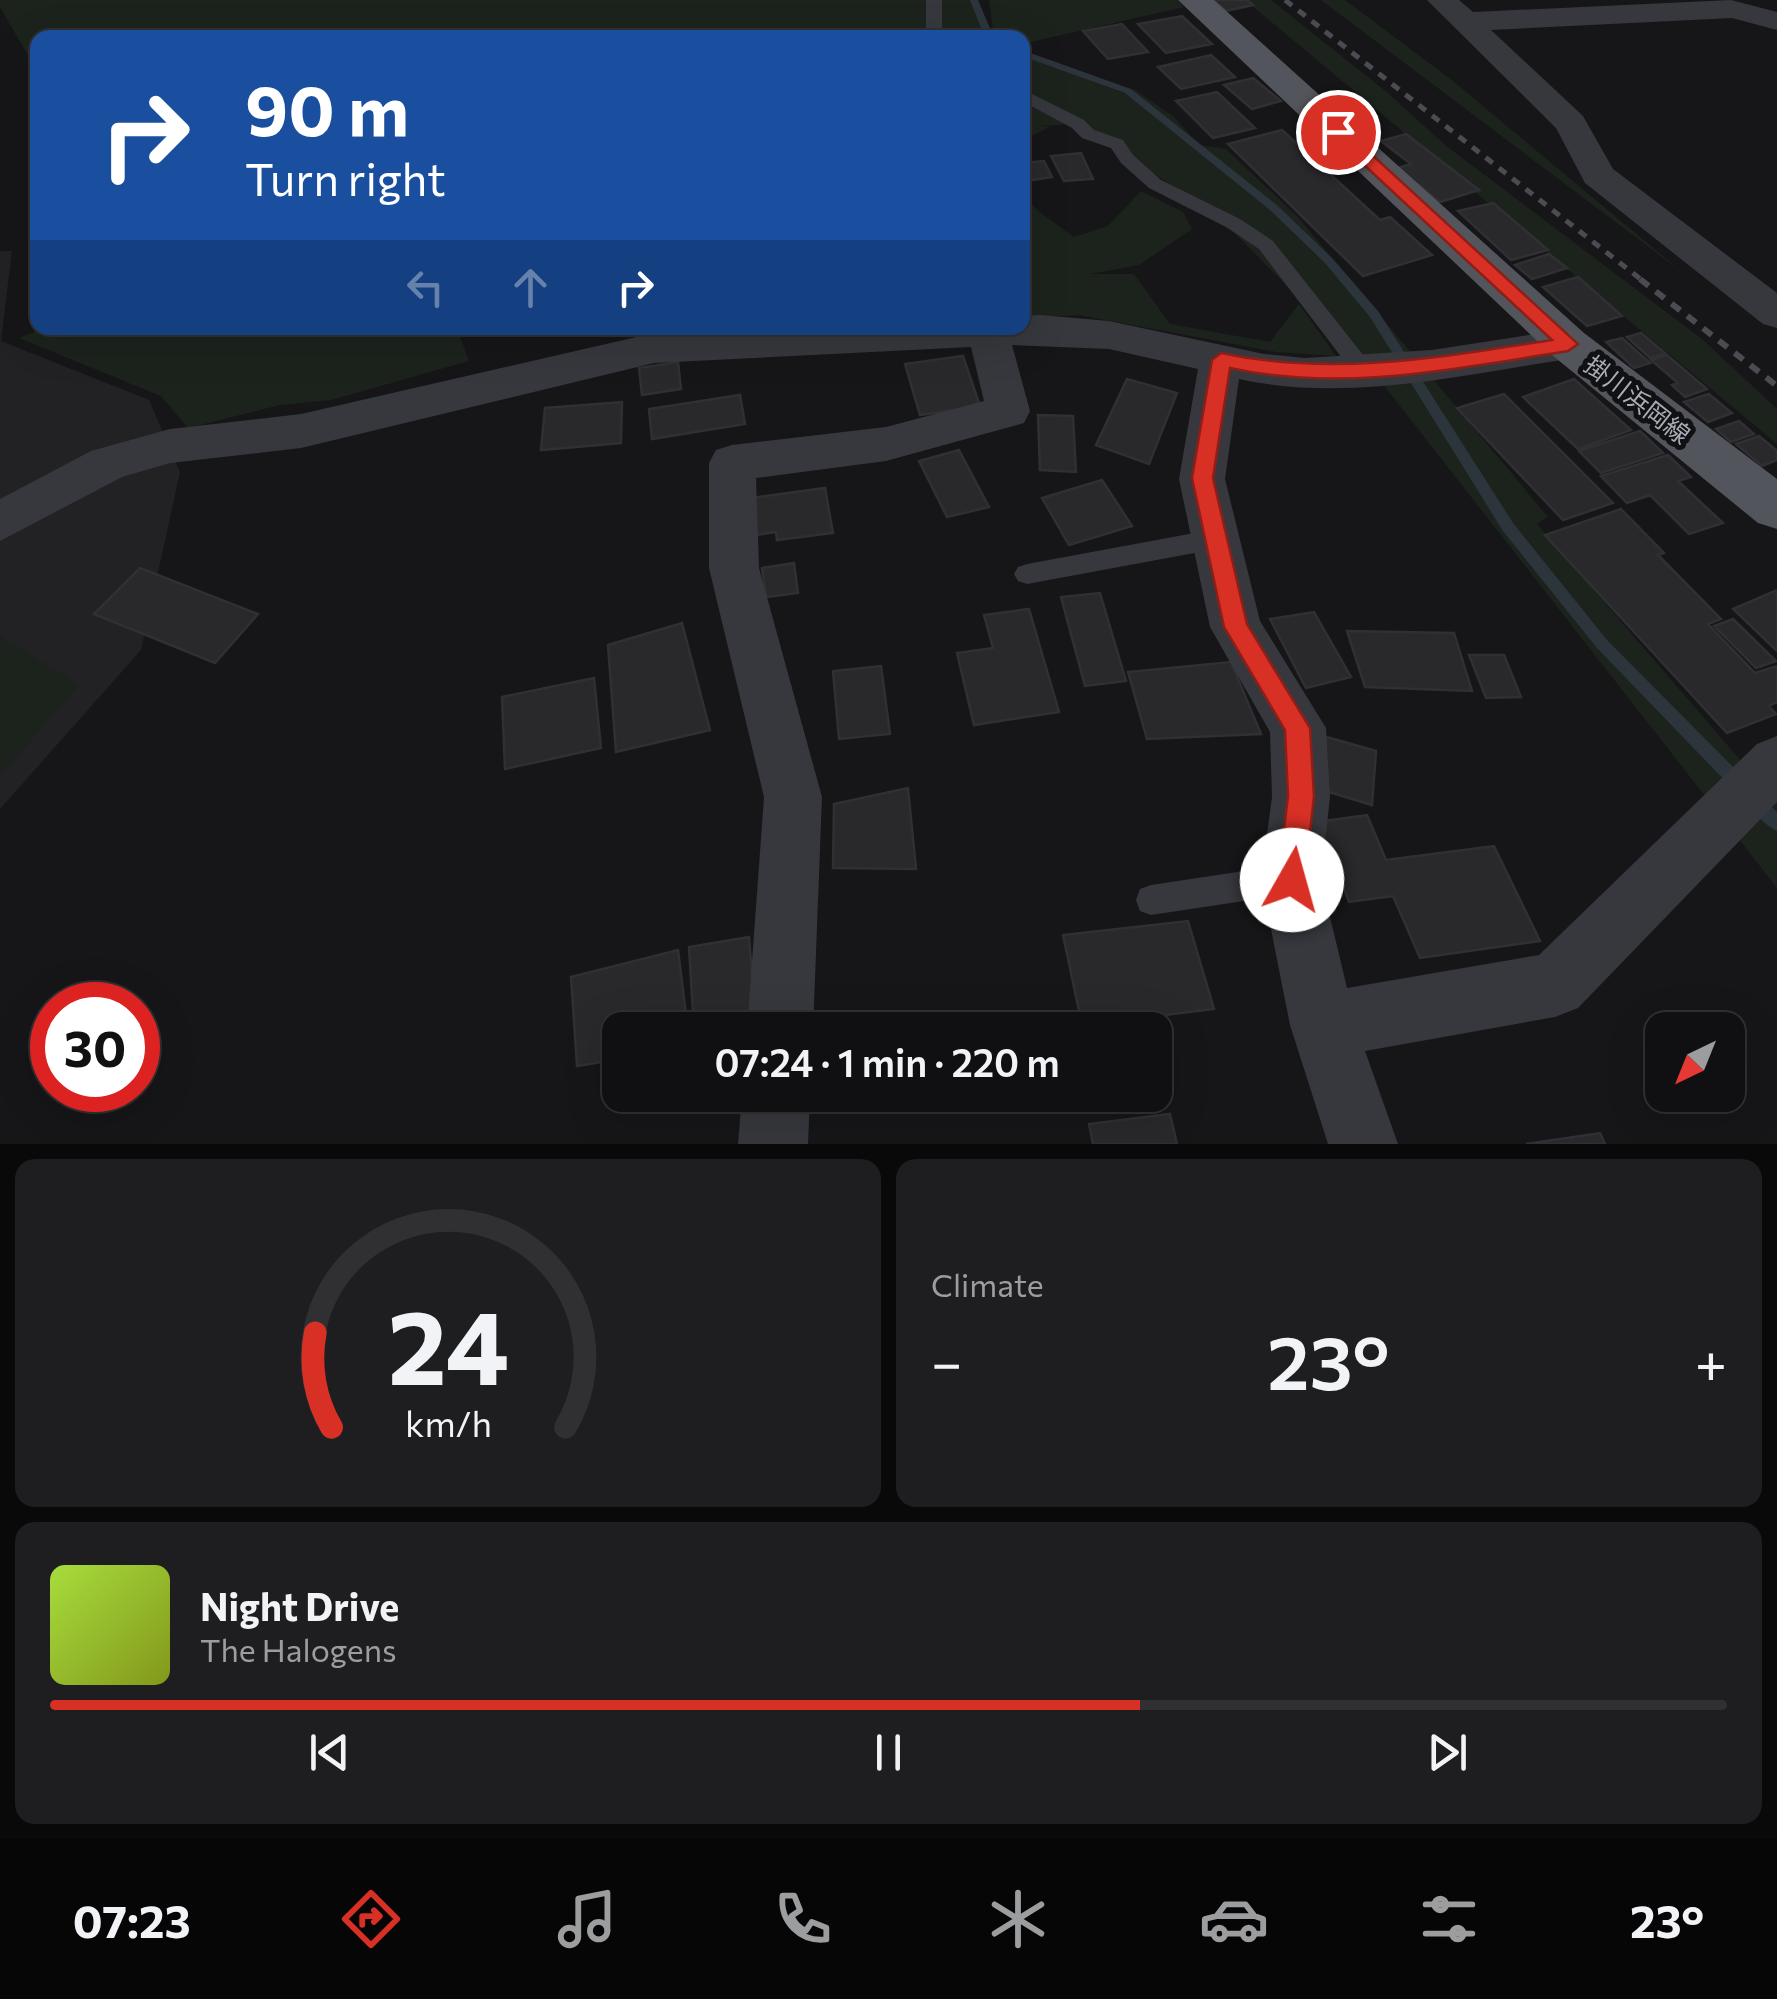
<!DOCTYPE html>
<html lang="en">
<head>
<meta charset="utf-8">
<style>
  body { margin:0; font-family:Commissioner,"Noto Sans JP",sans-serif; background:#1e1e20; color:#f1f3f6; height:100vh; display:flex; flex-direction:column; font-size:38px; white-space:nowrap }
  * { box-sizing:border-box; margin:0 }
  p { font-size:32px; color:#9c9d9f }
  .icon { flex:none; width:55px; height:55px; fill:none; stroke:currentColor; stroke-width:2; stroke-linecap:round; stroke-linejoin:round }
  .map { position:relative; height:1144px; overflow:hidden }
  .side { display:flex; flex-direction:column; gap:15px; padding:15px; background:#09090a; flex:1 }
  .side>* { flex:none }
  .top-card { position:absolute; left:30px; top:30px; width:1000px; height:305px; border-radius:20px; box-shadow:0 10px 40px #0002,0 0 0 2px #303032; background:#1a4fa0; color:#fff; overflow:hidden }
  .needle { width:65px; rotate:223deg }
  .fabs { position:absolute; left:1645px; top:1012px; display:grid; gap:20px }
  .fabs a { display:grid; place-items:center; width:100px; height:100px; border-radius:20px; background:#101012; box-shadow:0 10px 40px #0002,0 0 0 2px #303032; font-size:50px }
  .speed { position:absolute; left:30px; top:982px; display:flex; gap:20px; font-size:50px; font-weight:700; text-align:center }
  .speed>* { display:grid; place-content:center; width:130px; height:130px; border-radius:50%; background:#101012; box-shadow:0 10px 40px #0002,0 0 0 2px #303032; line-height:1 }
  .speed .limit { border:15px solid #d22; background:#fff; color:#111 }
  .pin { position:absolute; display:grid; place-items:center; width:85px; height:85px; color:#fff; margin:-42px; border:5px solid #fff; border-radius:50%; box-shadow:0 2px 10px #0007 }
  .me { position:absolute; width:110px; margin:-55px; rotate:7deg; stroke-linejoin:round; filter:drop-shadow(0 0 8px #0008) }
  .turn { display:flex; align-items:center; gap:35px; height:210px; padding:0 50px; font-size:45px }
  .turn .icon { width:130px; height:130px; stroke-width:2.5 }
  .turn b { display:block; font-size:70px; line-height:85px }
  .lanes { display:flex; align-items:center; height:95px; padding:0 50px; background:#0003; justify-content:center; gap:50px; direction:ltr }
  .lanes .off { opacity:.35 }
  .big { font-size:75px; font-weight:600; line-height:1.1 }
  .side .widget { flex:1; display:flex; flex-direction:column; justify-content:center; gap:15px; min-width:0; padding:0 35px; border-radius:20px; background:#1e1e20 }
  .side .dial { align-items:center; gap:0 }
  .dial svg { height:260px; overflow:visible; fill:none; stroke:#303032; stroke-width:7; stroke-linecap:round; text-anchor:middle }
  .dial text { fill:#f1f3f6; stroke:none }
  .song { display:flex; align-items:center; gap:30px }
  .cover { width:120px; height:120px; border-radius:15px; background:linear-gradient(135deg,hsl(80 70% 55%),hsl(70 70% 35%)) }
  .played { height:10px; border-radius:5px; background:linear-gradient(90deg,#d93025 65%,#303032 65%) }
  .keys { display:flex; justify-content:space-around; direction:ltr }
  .heat { display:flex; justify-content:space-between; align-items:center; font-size:55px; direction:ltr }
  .side .tiles { flex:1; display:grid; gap:15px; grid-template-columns:1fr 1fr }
  .widget:last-child { grid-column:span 2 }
  .trip { position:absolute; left:602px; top:1012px; width:570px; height:100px; border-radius:20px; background:#101012; box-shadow:0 10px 40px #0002,0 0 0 2px #303032; font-weight:600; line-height:100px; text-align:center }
  .tab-bar { display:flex; height:160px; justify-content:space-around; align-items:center; background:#060607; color:#9c9d9f }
  .tab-bar .icon { width:70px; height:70px }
  .tab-bar .active { color:#d93025 }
  .tab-bar b { font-size:45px; color:#f1f3f6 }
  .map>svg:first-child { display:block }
  .built { fill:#222225 }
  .green { fill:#1c231d }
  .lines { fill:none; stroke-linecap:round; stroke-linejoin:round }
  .stream { fill:#2c353c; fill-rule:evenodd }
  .building { fill:#29292c; stroke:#303034; stroke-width:2.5 }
  .service { fill:#37383d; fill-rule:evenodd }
  .minor { fill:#37383d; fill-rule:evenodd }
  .primary { fill:#53555c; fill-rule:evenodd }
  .rail-far1 { stroke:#4a4c52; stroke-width:5; stroke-dasharray:9 8; stroke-linecap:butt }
  .rail { stroke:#4a4c52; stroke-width:6; stroke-dasharray:11 9; stroke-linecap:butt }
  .route { fill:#d93025; stroke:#8d1f18; stroke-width:2.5 }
  .labels { text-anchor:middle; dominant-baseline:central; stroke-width:10; stroke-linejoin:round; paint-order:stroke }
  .far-street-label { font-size:25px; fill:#a8adb8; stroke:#111113 }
</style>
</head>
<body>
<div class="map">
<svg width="1777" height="1144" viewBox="0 0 1777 1144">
  <rect width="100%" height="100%" fill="#161618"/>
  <path class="built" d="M0 251H12L1 341 149 400 180 472 141 650 0 809Z"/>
  <path class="green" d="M0 0H976L985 37 38 38 37 62 29 57 0 7Z
    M989 0H1177L1184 7 1026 43 1022 38 993 29Z
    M1245 0H1271L1388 93 1445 145 1702 339 1777 409V444Z
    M1321 0H1345L1453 81 1682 272Z
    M1022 53 1126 94 1134 89 1174 117 1199 145 1226 149 1297 216 1548 517 1537 524 1748 769 1777 789V888L1382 383 1225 223 1090 129 1078 124 1041 126 1050 127 1023 140Z
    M1141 191 1183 212 1192 229 1139 265 1090 274H1134L1170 324 1270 342 1299 304 1336 356 1276 352 1079 315 1023 318 1022 193 1037 210 1074 237 1108 226Z
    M43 328H457L469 361 331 400 280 405 188 428 161 396 19 338Z
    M0 636 79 685 0 777Z"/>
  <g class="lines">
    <path class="stream" d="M970 0H978L994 38H985Z
      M1022 50 1131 89 1278 206 1333 259 1378 311 1513 523 1607 640 1746 780 1748 785 1746 790 1740 793 1734 790 1597 648 1503 531 1370 317 1325 263 1270 210 1125 93 1022 56Z
      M1755 793 1761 796 1777 812V831C1766 826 1752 812 1747 801L1749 796Z"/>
  </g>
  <path class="building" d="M1213 0H1247L1253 5 1226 11Z
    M1182 16 1212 44 1166 53 1138 24Z
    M1122 24 1148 52 1108 59 1083 31Z
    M1211 55 1235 77 1181 89 1158 67Z
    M1253 78 1281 101 1252 109 1224 85Z
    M1217 92 1255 128 1213 138 1176 101Z
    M1282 130 1380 220 1390 217 1432 255 1363 276 1228 144Z
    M1406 134 1479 190 1440 202 1398 168 1411 164 1381 141Z
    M1081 153 1093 179 1064 181 1051 156Z
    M1044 161 1052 177 1025 181 1022 163Z
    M1493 203 1548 250 1511 260 1458 211Z
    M1549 254 1567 268 1532 279 1515 265Z
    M1578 277 1622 316 1587 326 1543 287Z
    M1641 333 1665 353 1650 358 1627 337Z
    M1622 338 1650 363 1634 368 1606 342Z
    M1667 355 1707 389 1685 397 1672 385 1678 383 1651 360Z
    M963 356 980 406 920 415 905 364Z
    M678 362 681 389 642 395 639 368Z
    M1127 379 1177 393 1149 464 1096 445Z
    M1574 379 1631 430 1578 449 1523 397Z
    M1504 394 1613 503 1563 520 1457 408Z
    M1709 394 1732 413 1708 422 1684 402Z
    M740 395 745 424 652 439 649 409Z
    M622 402 621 443 541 450 545 408Z
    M1038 415 1073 416 1076 472 1040 470Z
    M1739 421 1754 434 1731 442 1716 429Z
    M1640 431 1663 453 1601 473 1579 451Z
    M1759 436 1777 451V460L1762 466 1736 444Z
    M959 450 989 507 947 517 919 461Z
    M1668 455 1691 477 1678 481 1723 523 1689 534 1650 495 1627 503 1601 476Z
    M1102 480 1132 526 1069 545 1042 498Z
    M825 488 833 533 777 540 776 532 756 535 751 498Z
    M1621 509 1664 553 1658 555 1721 619 1708 624 1755 673 1777 666V702L1769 706 1776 714 1727 733 1545 535Z
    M794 563 798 593 766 597 762 568Z
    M140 568 258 614 215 663 94 614Z
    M1777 590V651L1733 609Z
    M1100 593 1126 681 1085 686 1061 597Z
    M1029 609 1059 712 974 725 957 653 993 648 984 615Z
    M1314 612 1351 677 1306 688 1270 619Z
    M1733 619 1776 661 1756 668 1714 626Z
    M682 623 710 730 616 752 608 645Z
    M1347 631 1454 633 1472 691 1365 687Z
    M1469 655H1504L1521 697 1486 698Z
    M1231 662 1261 734 1147 739 1128 672Z
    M881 666 890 734 839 739 833 671Z
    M594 678 601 748 505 769 502 697Z
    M1323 736 1376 751 1372 805 1319 789Z
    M908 788 916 869 833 868 834 804Z
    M1367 815 1386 860 1494 846 1540 941 1420 958 1393 896 1349 902 1317 822Z
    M1188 921 1214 1009 1082 1025 1063 935Z
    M749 937 756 1030H694L689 947Z
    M678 950 688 1030H620V1059L577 1066 571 977Z
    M1170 1114 1177 1144H1093L1089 1124Z
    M1600 1133 1605 1144H1526Z"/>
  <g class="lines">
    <path class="service" d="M926 0H942V38H926Z
      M1022 89 1084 120 1094 130 1123 140 1133 155 1161 180 1240 219 1273 241 1371 365 1374 370 1371 375H1355L1259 249 1226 227 1149 188 1121 163 1111 148 1082 138 1072 128 1022 101Z
      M1216 529 1225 532 1228 539 1225 546 1216 549 1027 584 1018 581 1014 574 1018 567 1027 564Z
      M1291 864 1302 868 1306 879 1302 890 1291 894 1151 915 1140 911 1136 900 1140 889 1151 885Z"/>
    <path class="minor" d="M1427 0H1459L1473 12 1731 0 1777 12V30L1732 18 1491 30 1583 116 1613 169 1777 293V328L1763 324 1585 183 1556 128Z
      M1040 315 1109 321 1264 354 1305 358 1432 350 1568 329 1583 334 1589 344 1583 354 1568 359C1462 375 1346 403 1239 379L1225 479 1260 621 1326 728 1330 797 1321 879 1347 988 1539 955 1757 744 1777 736V802L1578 1008 1555 1017 1365 1051 1398 1144H1328L1290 1025 1261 879 1272 797 1270 732 1210 627 1179 479 1198 369 1109 349 1012 345 1030 411 1024 423 886 461 756 478 759 568 822 797 813 1030H747L764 797 709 568V463L716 450 732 445 886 427 984 401 971 347 654 363 301 448 170 463 122 477 0 541V499L91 451 170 429 301 414 654 333 774 328H1022V316Z
      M742 1095H810L808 1144H738Z"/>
    <path class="primary" d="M1178 0H1214L1584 333 1777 479V529L1758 523 1552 355Z"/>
    <path class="rail-far1" d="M1285 0 1643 281"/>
    <path class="rail" d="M1640 279 1777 386"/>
  </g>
  <path class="route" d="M1333 129H1344L1578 344 1568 351C1458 368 1341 393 1230 368L1213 478 1247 624 1310 728 1314 796 1305 880 1301 889 1292 893 1282 889 1278 880 1288 796 1285 730 1224 627 1192 478 1212 360 1221 353C1331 377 1443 357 1552 340L1333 136Z"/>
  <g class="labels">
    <g class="far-street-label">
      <text transform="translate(1638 399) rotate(38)">掛川浜岡線</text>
    </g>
  </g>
</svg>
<div class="fabs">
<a><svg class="needle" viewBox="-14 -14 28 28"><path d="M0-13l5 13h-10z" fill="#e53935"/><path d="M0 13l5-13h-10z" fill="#9c9d9f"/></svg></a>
</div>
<div class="speed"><div class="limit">30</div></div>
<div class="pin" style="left:1338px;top:132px;background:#d93025"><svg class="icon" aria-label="arrive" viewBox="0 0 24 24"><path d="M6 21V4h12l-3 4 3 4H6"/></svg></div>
<svg class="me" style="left:1292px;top:880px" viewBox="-20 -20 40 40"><circle r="19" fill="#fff"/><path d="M0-13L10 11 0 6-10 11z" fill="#d93025"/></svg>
<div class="trip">07:24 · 1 min · 220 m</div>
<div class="top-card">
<div class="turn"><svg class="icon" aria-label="right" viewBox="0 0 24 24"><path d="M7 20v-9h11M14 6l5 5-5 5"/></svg><div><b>90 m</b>Turn right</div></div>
<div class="lanes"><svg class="icon off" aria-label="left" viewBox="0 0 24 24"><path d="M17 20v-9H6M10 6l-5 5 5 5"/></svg><svg class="icon off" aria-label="ahead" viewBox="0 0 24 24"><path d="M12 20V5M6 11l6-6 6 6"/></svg><svg class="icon" aria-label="right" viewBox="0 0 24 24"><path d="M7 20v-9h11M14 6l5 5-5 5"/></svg></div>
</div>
</div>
<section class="side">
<div class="tiles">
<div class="widget dial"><svg viewBox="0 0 100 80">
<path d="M14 69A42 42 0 1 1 86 69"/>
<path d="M14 69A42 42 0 0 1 9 40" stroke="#d93025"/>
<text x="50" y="56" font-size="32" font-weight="700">24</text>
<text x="50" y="72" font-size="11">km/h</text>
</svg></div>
<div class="widget"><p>Climate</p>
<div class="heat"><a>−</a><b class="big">23°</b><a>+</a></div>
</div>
<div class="widget">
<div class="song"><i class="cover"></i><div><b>Night Drive</b><p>The Halogens</p></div></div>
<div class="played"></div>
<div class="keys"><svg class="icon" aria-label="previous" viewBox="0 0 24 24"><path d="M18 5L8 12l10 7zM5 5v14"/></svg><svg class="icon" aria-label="pause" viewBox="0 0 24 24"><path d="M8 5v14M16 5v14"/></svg><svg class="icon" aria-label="next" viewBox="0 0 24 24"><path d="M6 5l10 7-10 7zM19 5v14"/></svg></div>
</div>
</div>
</section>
<nav class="tab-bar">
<b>07:23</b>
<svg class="icon active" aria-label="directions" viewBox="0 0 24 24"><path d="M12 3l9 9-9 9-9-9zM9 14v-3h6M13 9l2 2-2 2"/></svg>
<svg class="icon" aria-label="music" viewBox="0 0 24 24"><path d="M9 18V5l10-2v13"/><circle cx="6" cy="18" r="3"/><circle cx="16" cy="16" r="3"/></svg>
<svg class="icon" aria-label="phone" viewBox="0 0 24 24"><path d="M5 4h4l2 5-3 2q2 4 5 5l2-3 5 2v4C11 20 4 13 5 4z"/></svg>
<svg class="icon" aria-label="climate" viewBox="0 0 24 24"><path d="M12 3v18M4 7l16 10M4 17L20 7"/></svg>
<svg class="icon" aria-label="car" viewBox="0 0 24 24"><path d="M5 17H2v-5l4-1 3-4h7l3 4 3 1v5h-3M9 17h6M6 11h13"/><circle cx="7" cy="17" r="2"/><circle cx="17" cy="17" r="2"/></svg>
<svg class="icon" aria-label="filters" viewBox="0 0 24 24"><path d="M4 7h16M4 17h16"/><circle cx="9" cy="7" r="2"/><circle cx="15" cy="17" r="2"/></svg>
<b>23°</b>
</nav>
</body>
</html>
